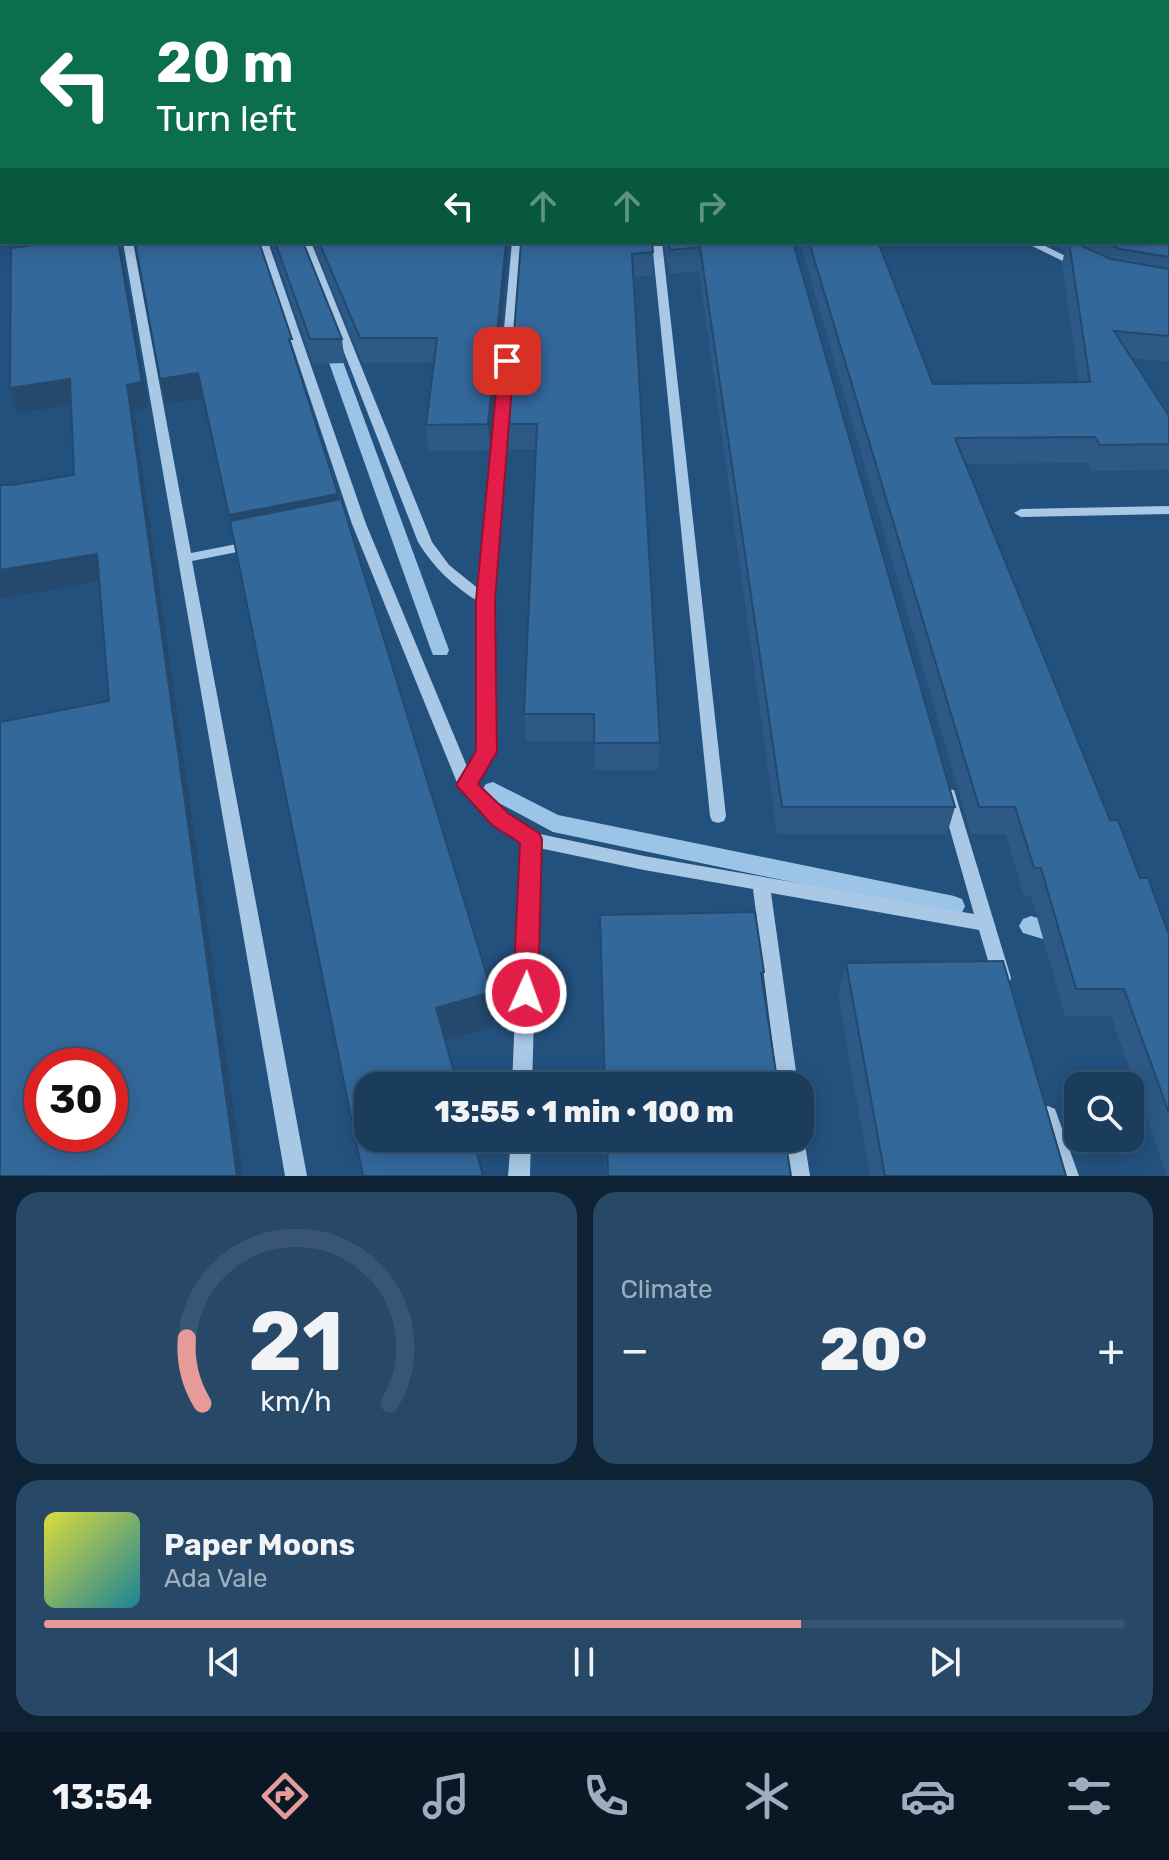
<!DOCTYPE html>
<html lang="en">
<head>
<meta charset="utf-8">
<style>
  body { margin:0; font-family:Rubik,sans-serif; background:#274867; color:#f1f3f6; height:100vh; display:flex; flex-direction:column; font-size:30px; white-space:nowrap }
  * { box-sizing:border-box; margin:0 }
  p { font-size:26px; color:#9faebc }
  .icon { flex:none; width:44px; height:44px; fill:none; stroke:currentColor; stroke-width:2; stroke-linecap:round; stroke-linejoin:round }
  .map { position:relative; height:1176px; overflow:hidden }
  .sheet { display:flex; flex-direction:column; gap:16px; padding:16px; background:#0e2234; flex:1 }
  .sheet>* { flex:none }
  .guide { position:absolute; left:0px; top:0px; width:1170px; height:244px; box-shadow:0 4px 20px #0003,0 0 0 2px #385673; background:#0b6e4f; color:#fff; overflow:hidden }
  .controls { position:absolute; left:1064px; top:1072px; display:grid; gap:16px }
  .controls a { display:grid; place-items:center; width:80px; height:80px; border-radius:16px; background:#1a3d5e; box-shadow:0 4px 20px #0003,0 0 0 2px #385673; font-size:40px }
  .speed { position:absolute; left:24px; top:1048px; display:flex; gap:16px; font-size:40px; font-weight:700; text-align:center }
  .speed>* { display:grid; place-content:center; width:104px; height:104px; border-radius:50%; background:#1a3d5e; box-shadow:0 4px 20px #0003,0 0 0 2px #385673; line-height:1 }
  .speed .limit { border:12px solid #d22; background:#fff; color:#111 }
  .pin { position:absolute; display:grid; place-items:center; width:68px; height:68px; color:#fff; margin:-34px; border-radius:16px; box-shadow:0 4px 12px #0006 }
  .me { position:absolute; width:88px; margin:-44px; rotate:2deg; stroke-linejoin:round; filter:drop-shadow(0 0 6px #0008) }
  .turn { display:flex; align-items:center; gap:28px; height:168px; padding:0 24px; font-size:36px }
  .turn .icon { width:104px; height:104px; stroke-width:2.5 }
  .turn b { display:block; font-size:56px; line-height:68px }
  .lanes { display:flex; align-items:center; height:76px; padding:0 24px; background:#0003; justify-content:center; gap:40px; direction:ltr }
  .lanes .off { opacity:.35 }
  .big { font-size:60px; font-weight:800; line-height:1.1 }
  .sheet .widget { flex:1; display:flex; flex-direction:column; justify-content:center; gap:12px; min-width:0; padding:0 28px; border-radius:24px; background:#274867 }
  .sheet .dial { align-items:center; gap:0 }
  .dial svg { height:208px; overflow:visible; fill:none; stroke:#385673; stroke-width:7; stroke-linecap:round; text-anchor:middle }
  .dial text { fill:#f1f3f6; stroke:none }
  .song { display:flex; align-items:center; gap:24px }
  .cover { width:96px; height:96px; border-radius:12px; background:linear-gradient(135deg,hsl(60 70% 55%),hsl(190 70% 35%)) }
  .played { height:8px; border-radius:4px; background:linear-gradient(90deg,#e69b98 70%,#385673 70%) }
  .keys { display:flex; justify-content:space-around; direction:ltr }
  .heat { display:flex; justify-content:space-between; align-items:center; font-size:44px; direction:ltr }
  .sheet .tiles { flex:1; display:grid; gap:16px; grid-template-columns:1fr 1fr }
  .widget:last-child { grid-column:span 2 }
  .trip { position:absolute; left:354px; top:1072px; width:460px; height:80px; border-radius:24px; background:#1a3d5e; box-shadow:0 4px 20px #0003,0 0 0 2px #385673; font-weight:800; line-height:80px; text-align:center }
  .tab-bar { display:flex; height:128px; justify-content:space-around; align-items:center; background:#0a1826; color:#9faebc }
  .tab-bar .icon { width:56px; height:56px }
  .tab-bar .selected { color:#e69b98 }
  .tab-bar b { font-size:36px; color:#f1f3f6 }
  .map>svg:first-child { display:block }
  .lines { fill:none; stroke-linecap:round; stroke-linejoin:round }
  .stream { fill:#9cc4e7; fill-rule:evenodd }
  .river { fill:#183b5e; fill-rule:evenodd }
  .minor { fill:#a8c8e6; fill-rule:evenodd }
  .wall { fill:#2c5985 }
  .shaded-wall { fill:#24496c }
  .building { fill:#33689b; stroke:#24496c; stroke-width:2; fill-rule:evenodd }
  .route { fill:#e11d48; stroke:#92132f; stroke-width:2 }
</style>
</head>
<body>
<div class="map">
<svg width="1169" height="1176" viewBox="0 0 1169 1176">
  <rect width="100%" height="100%" fill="#23517e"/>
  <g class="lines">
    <path class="stream" d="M328 336 335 340 449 650 447 655H433L431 650 321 340Z
      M493 782 558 815 954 896 962 899 965 906 962 913 954 916 553 832 486 796 482 790 486 784Z
      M1031 916 1071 928 1075 935 1071 942 1063 945 1023 933 1019 926 1023 919Z"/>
    <path class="river" d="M24 0H80V2H24Z"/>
    <path class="minor" d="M0 54H2V58H0Z
      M2 232V238L0 239V233Z
      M123 242H133L191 553 252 541 259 545 252 549 192 561 307 1176H285Z
      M258 242H268L366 524 468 769 479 751V602C453 586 434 568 418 542L301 242H311L432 542 449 565 480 590 512 242H522L493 600 495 752 475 784 506 814 535 833 644 856 974 914 940 795 942 790 948 789 954 790 1011 978 1009 984 1002 986 995 984 979 930 771 893 798 1086H778L753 889 644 870 539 848 532 1086H512L522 842 494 824 458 785 352 524Z
      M652 242H662L726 816 724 821 718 823 712 821 710 816Z
      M1024 242H1037L1084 265 1075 267Z
      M1169 506V514L1021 517 1014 513 1021 509Z
      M1048 1106 1055 1109 1079 1176H1057L1038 1116 1041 1109Z
      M800 1130 804 1138 810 1176H788L784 1138H800Z
      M511 1138H531L530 1176H508Z"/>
  </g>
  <path class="wall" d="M752 0H1169V362L1132 358 1169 416V470L1092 471 1088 463 965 464 1110 820 1169 935V1176H1167L1111 1016H1065L1031 896H1024L1006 834H971L800 242H878L933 384 1079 382 1062 263 1065 251 1060 249 1059 242H1168V2H758Z
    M271 242H303L342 339 345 363 313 364Z
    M312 242H509L490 450 428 451 426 425 434 362 363 363Z
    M521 242 653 252 652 275 633 277 660 743 658 770H594V741H526L524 714 536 449 508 450 507 424Z
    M664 242H793L955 807 947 834H777L699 271 669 274Z
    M600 915 764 972 762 982 778 1086H604L600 950Z
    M846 963 1066 1176H870L838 996Z
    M605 1138H785L791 1176H606Z"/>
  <path class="shaded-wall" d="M118 242 123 257 149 408 134 410 243 1176H237L127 385Z
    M506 242H509L490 450 488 424Z
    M198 373 204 398 166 404 160 379Z
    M70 379 78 404 18 413 10 388Z
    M338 494 342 520 235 541 229 515Z
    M97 554 105 580 0 599V570Z
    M492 992 494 1026 441 1042 436 1008Z"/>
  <path class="building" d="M6 0H36L37 2H6Z
    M285 0H724L723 2H284Z
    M805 0H1169V19H1168V2H810Z
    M1168 22H1169V257L1120 249 1104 242H1168Z
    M59 242H118L142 382 127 385 237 1176H0V722L109 701 97 554 0 570V485H12L74 475 70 379 10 388 11 248ZM42 1066H110V1134H42Z
    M135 242H259L292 339H289L338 494 229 515 198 373 160 379Z
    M275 242H303L342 339H310Z
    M319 242H506L488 424 426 425 437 338H360Z
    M521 242H652L653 252 632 254 660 743H594V714H524L537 424H507Z
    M668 242H793L955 807H782L700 247 670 250Z
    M809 242H878L933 384 1090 382 1069 242H1073L1111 259 1169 269V336L1114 331 1169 416V444L1100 445 1095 437 955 438 1110 820H1118L1140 878H1148L1169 935V1113L1124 989H1076L1041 868H1034L1015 807H979Z
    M341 499 492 992 436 1008 458 1086H368V1138H473L483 1176H363L230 521Z
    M755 912 764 972 761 973 778 1086H605L600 915Z
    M1003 961 1066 1176H885L846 963Z
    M607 1138H785L791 1176H608Z"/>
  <path class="route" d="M507 357 514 361 495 600 497 752 478 784 508 813 539 833 542 839 538 993 535 1001 526 1004 517 1001 513 993 520 843 492 825 456 785 476 751V600L499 361Z"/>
</svg>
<div class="controls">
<a><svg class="icon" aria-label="search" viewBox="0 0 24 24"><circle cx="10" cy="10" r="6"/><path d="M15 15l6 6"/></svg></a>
</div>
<div class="speed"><div class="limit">30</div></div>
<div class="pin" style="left:507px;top:361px;background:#d93025"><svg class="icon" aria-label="arrive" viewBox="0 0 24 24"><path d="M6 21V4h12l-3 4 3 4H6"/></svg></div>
<svg class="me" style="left:526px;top:993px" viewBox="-20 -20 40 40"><circle r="17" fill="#e11d48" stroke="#fff" stroke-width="3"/><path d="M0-11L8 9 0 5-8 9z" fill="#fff"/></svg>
<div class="trip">13:55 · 1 min · 100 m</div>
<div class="guide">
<div class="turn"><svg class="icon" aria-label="left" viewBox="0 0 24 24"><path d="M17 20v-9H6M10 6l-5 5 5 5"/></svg><div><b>20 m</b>Turn left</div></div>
<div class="lanes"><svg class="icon" aria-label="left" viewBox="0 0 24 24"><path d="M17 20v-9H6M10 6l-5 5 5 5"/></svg><svg class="icon off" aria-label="ahead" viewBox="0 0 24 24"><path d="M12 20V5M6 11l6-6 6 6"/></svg><svg class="icon off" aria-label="ahead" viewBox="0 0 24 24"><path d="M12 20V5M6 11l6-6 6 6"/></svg><svg class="icon off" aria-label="right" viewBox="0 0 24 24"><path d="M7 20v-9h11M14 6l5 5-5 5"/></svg></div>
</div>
</div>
<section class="sheet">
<div class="tiles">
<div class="widget dial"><svg viewBox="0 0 100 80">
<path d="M14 69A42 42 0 1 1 86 69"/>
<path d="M14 69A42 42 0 0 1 8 44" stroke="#e69b98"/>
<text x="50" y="56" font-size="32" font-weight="700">21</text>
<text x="50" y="72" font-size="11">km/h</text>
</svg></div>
<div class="widget"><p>Climate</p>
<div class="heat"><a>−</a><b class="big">20°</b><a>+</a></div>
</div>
<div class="widget">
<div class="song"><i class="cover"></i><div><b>Paper Moons</b><p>Ada Vale</p></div></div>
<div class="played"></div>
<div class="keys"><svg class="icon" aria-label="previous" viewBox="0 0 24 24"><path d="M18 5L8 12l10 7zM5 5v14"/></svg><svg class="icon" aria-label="pause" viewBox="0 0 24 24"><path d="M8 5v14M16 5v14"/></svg><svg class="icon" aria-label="next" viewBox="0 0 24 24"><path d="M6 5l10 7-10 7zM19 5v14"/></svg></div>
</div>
</div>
</section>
<nav class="tab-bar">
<b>13:54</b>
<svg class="icon selected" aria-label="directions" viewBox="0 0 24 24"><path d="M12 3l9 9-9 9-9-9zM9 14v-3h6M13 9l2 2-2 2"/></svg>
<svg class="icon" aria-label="music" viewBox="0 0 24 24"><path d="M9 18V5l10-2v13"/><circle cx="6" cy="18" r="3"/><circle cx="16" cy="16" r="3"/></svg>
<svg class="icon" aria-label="phone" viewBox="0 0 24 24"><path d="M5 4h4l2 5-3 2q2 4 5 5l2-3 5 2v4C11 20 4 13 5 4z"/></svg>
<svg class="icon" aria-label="climate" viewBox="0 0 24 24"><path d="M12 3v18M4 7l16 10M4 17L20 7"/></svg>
<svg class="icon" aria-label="car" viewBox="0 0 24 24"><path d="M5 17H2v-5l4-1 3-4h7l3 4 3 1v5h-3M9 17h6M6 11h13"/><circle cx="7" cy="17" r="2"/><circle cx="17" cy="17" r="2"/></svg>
<svg class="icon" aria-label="filters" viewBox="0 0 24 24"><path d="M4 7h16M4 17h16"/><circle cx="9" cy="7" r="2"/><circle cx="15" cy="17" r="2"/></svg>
</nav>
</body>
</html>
